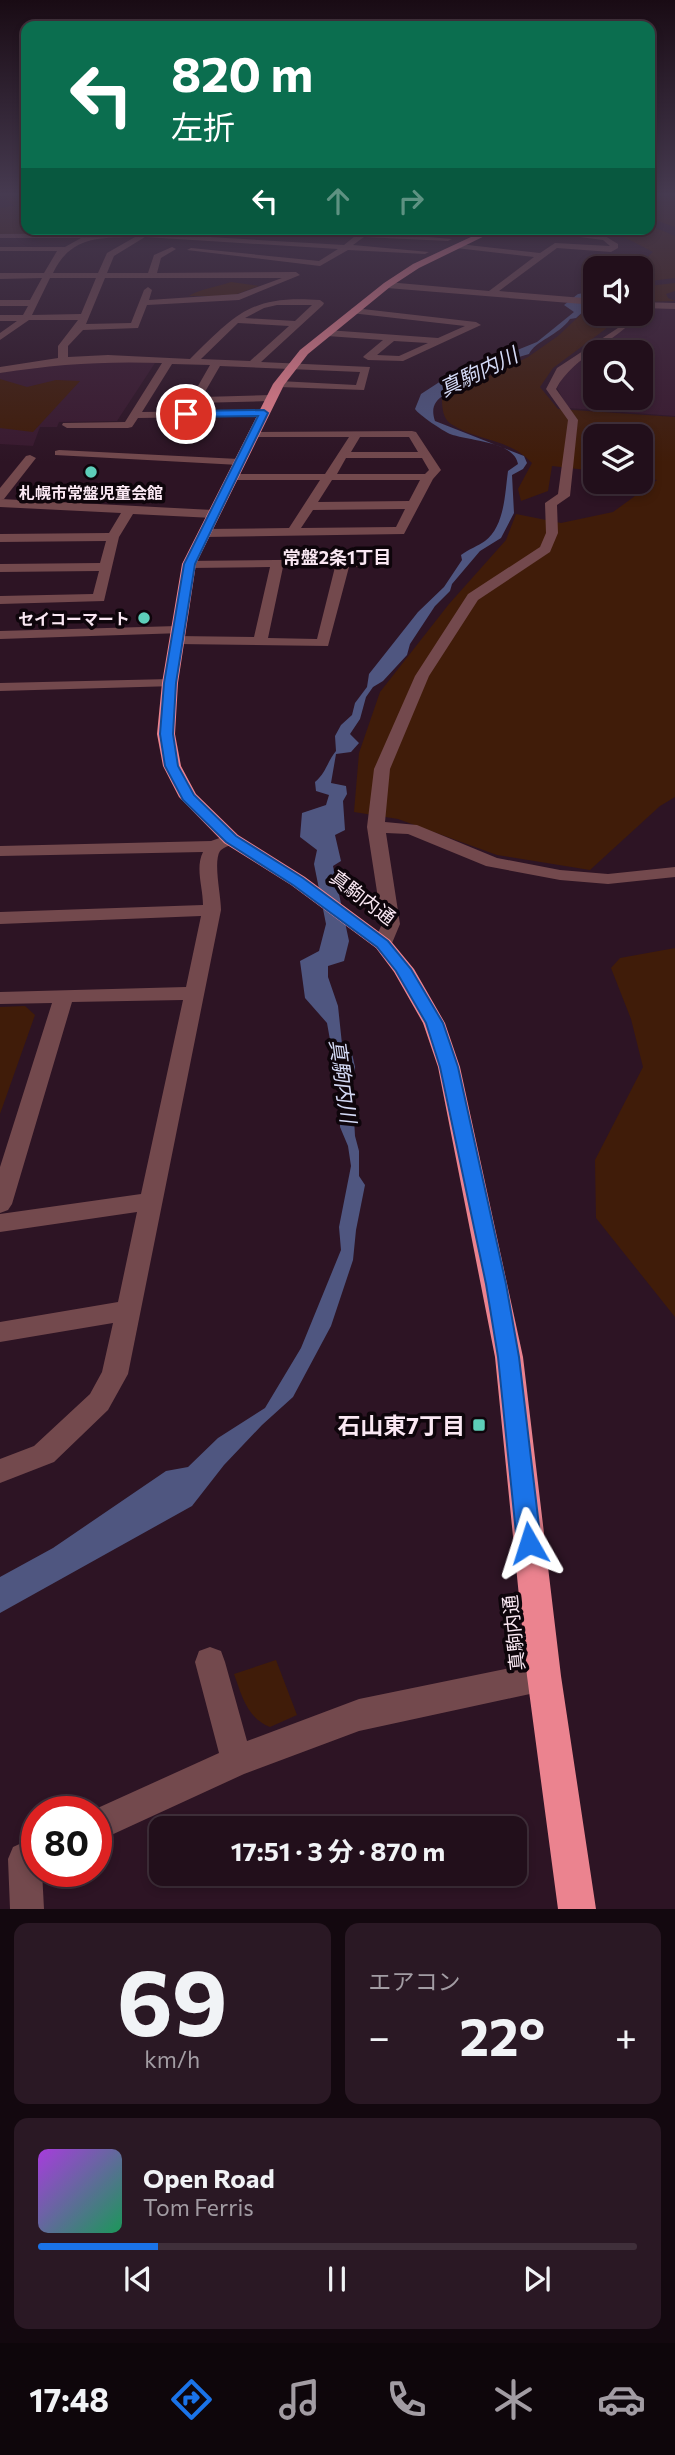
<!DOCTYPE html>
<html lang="ja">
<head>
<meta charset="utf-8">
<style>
  body { margin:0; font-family:Commissioner,"Noto Sans JP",sans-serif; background:#2a1824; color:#f1f3f6; height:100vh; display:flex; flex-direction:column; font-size:26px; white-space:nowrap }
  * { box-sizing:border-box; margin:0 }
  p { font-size:23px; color:#a29ca3 }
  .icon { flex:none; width:38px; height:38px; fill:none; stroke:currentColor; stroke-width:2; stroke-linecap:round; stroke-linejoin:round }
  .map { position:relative; height:1909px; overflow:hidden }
  .details { display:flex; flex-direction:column; gap:14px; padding:14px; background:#13080f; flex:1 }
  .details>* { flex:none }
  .banner { position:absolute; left:21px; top:21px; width:634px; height:214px; border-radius:14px; box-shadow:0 4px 10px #0003,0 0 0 2px #3f2f3a; background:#0b6e4f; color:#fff; overflow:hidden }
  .buttons { position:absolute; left:583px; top:256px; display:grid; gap:14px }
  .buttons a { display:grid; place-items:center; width:70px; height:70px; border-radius:14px; background:#220f1b; box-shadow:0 4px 10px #0003,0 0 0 2px #3f2f3a; font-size:35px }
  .speed { position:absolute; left:21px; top:1796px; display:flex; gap:14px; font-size:35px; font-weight:700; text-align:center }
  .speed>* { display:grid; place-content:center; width:91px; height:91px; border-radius:50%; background:#220f1b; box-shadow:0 4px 10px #0003,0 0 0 2px #3f2f3a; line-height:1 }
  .speed .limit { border:10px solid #d22; background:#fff; color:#111 }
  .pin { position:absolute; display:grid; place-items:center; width:60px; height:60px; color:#fff; margin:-30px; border:4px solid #fff; border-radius:50%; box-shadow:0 2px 7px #0007 }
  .me { position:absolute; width:77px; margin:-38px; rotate:354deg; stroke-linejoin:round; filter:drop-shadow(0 0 5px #0008) }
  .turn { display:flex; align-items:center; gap:24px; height:147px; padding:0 35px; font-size:32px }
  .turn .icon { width:91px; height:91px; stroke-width:2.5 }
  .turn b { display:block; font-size:49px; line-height:60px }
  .lanes { display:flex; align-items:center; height:66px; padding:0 35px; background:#0003; justify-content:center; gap:35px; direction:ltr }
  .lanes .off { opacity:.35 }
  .big { font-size:52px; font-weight:700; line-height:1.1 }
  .details .tile { flex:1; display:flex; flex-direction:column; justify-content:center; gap:10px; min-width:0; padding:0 24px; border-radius:14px; background:#2a1824 }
  .details .dial { align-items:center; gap:0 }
  .dial b { font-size:91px; line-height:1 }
  .song { display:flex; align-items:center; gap:21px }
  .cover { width:84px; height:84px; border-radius:10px; background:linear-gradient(135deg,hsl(280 70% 55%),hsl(150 70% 35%)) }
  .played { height:7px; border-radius:4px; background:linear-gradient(90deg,#1a73e8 20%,#3f2f3a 20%) }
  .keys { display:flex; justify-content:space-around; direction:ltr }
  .heat { display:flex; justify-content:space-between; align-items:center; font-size:38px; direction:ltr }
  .details .tiles { flex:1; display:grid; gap:14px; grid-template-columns:1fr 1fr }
  .tile:last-child { grid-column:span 2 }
  .trip { position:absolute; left:149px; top:1816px; width:378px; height:70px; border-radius:14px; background:#220f1b; box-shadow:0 4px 10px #0003,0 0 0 2px #3f2f3a; font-weight:700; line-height:70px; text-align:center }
  .dock { display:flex; height:112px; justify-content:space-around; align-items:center; background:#0e060b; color:#a29ca3 }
  .dock .icon { width:49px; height:49px }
  .dock .selected { color:#1a73e8 }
  .dock b { font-size:32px; color:#f1f3f6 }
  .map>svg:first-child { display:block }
  .built { fill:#39192e; fill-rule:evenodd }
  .green { fill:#401c09 }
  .water { fill:#4f5680 }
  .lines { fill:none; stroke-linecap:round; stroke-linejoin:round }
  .minor { fill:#73494d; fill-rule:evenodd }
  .highway { fill:#eb838f; fill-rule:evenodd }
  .route { fill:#1a73e8; stroke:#114b97; stroke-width:2 }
  .poi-dot { fill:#5dceb9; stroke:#0e050b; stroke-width:2.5 }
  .labels { text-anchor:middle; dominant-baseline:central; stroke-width:7; stroke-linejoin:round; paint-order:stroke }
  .far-poi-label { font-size:16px; font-weight:bold; fill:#fae8f3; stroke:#0e050b }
  .far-neighbourhood-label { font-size:18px; font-weight:bold; fill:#fae8f3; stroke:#0e050b }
  .street-label { font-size:19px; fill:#fae8f3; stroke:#0e050b }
  .water-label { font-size:21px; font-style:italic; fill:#d4daf6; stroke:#0e050b }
  .near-poi-label { font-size:23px; font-weight:bold; fill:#fae8f3; stroke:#0e050b; text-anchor:end }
</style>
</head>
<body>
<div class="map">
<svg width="675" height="1909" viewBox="0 0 675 1909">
  <rect width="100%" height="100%" fill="#2d1424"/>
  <path class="built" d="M675 307V416L568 408 557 388 566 371 646 309ZM595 352H640V397H595Z
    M107 361 155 363 117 421 59 422 57 427H40L33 446 0 444V373L35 366Z"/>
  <path class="green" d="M1 195H26V229H142L132 234H0V208L14 206Z
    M649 195H675V227L649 218Z
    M649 225 675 236V278L641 282 640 268H630L637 267 653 252 626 238 617 236 621 229H649Z
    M231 282 259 286 232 296H189C200 289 217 287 231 282Z
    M675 283V291L666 294 668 298 675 301 641 302 640 287Z
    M590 306H595V313H627L553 368 540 387 558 409 675 417V797L660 806 590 870 497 855 398 819 354 812 359 753 380 692 449 604 506 540 516 514 561 523 613 512 657 480 641 477 640 436H595V471L552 466 548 491 521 501 518 489 532 463C507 437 478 442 451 424 443 419 442 408 442 399L528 357 558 336Z
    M0 379 27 387 56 380 80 381 33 432 0 428Z
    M675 948V1317L596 1218 595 1160 643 1067 631 1019 611 968 620 958Z
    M25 1006 35 1015 0 1114V1007Z
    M276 1660 297 1715 270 1727C247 1718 242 1696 234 1674Z"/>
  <path class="water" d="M595 291V293L584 298 581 305 586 309 576 318 570 319C559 335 535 341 529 354L505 361 504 365C488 369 476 375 463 384 448 394 427 398 435 421L524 456 527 463 523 469 512 475 514 513 501 538 480 551 452 584 450 591 435 606 410 644 407 655 383 681 373 687 366 697 360 719 350 734 359 743 351 752 336 754 331 783 346 786 347 794 343 801 345 830 335 835 341 861 333 866 349 941 344 961 328 966V977L338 1006 342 1044 351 1049 355 1067 352 1083 355 1136 359 1151V1176L365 1185 356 1230 353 1260 331 1326 293 1397 262 1425 224 1465 192 1506 0 1613V1577L53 1548 166 1471 188 1467 218 1438 265 1408 301 1348 341 1250 339 1227 351 1166 348 1146 340 1127V1096L327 1023 305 998 300 961 319 951 326 924 314 864 317 850 300 837 302 813 326 805 329 795 316 791 315 782C326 773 327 762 336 751L335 736 341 725 352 715 355 703 367 687 369 674 418 612 444 587 462 560 461 555C469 549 478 546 485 541 505 526 505 492 508 471L518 464C514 441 468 441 450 434 443 431 419 415 415 409L421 394 441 381 537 342 574 312 564 305 578 294Z"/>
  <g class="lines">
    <path class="minor" d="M364 229H373L369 232 452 239 448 241 364 237 353 245 429 252 425 254 348 250 320 266 187 250 191 248 319 261 338 249 145 237 114 256 107 273H148L154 255 172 247 176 249 161 258 157 273 296 272 300 275 239 300 147 305 138 328 83 330 68 346V357L108 355 190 359C237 313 251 295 320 300L324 303 323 305 261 362 370 367 364 390 279 387 274 384 279 381 356 385 360 372 220 366 202 397 271 395 276 398 271 401 195 403 190 400 210 365 172 364 142 412 264 410 269 413 264 416 138 418 132 427 128 428H67L62 425 63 423 125 422 162 363C104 361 57 364 0 373V367L58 358V346L78 320H29L0 340V333L17 321H0V315H23L28 306H0V300H30L42 278 0 279V273H44L57 251H0V247H65L81 238H0V234L143 233 344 245 355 236H351V232ZM135 237 107 253 98 273H53C71 236 98 238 135 237ZM50 278H96L81 314 32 315ZM105 278H282L238 294 149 300 152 290 148 287 144 290 131 323 86 324ZM277 305H312L295 321 245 318 264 308ZM238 323 289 326 250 361 201 359Z
      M519 229 605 236 618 244V248L611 252 557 248 499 291 595 299V305L387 288 383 285 387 282 489 291 534 257 456 248 459 244 540 253 555 243 610 246 603 240Z
      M640 302 675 303V309L640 308Z
      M354 308 476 322 481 325 403 361 368 360 363 357 365 355 383 340 327 336 322 333 327 330 438 338 465 326 351 313V309ZM394 341 428 343 399 356 377 355Z
      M631 313H640C616 343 574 355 556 389L578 420 570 496 557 505 558 533 550 552 478 600 429 676 390 769 385 822 417 825 497 858 560 870 608 874 675 867V877L608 884 560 880 486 866 408 834 386 833 400 924 390 948H376L373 944 382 924 367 827 374 769 415 676 468 594 540 547 546 533 545 503 558 494 568 420 546 389 557 368 618 328Z
      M412 431 416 432 441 470 433 479 404 534 204 537 198 533 204 529 289 528 320 480H232L226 477 232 474H325L349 437H253L249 436V432ZM360 437H409L418 452H351ZM346 458H422L429 470 425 474H337ZM332 480H420L409 501 318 502ZM405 509 396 527 301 528 313 510Z
      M59 450 239 459 245 462 239 465 55 455V451Z
      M30 455 36 458 4 499H1L213 510 219 514 213 518 133 514 119 537 104 601 0 604V596L93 594 99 571 0 572V564L100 563 106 541 0 542V534L109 533 121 513 0 507V488L26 456Z
      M359 559 366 563 359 567H349L328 646 177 644 170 640 177 636 254 637 270 567 189 568 182 564 184 561ZM283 567H335L317 639 268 638Z
      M178 626 183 627V633L0 639V631Z
      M170 679 177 683 175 686 0 691V683Z
      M231 834 240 839C234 845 225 846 220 851 213 862 221 895 221 910L128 1374 108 1410 54 1462 0 1483V1459L34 1446 90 1394 102 1372 113 1323 0 1342V1322L118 1302 137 1212 0 1232V1214L141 1194 183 1000 72 1002 12 1204 8 1210 0 1213V1167L52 1003 0 1004V992L186 987 201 916 0 924V912L203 905C203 887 195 868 203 852L0 856V846L211 841Z
      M210 1647 221 1651 225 1662 247 1741 359 1699 544 1661 555 1665 559 1676 555 1687 544 1691 359 1731 244 1774 96 1842V1811H91L219 1753 195 1662 199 1651Z
      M37 1836V1871H42L44 1909H10L8 1859 13 1847Z"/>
    <path class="highway" d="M488 229H499L419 268 390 287 308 354 284 385 196 564 178 683 175 734 181 766 196 794 238 835 305 877 390 940 414 969 445 1023 460 1067 523 1357 561 1676 596 1909H558L527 1676 495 1357 438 1067 423 1023 394 972 376 948 291 885 224 843 179 797 163 766 157 734 162 683 182 564 273 384 300 350 384 283 413 264Z"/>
  </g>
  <linearGradient id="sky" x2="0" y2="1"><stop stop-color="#190b14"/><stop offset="0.42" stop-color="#463a50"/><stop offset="1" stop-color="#463a50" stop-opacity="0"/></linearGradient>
  <rect width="675" height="462" fill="url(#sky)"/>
  <path class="route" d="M264 410 268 413 195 564 176 683 173 734 178 766 194 795 236 836 303 878 388 941 411 969 443 1023 458 1067 506 1284 519 1357 541 1543 537 1551 529 1554 521 1551 517 1543 498 1357 486 1284 440 1067 426 1023 396 971 377 947 293 885 226 842 183 800 165 766 160 734 164 683 184 564 258 416 186 417 181 414 186 411Z"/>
  <g class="poi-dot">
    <circle cx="91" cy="472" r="7"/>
    <circle cx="144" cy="618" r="7"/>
    <rect x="472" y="1418" width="14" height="14" rx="3.5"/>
  </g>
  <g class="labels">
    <g class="far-poi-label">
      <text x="91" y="492">札幌市常盤児童会館</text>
      <text x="130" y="618" text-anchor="end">セイコーマート</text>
    </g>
    <g class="far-neighbourhood-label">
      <text x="337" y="557">常盤2条1丁目</text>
    </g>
    <g class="street-label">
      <text transform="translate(363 897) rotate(37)">真駒内通</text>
      <text transform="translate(513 1633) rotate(-96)">真駒内通</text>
    </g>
    <g class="water-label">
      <text transform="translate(478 371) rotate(-26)">真駒内川</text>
      <text transform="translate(344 1081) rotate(82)">真駒内川</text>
    </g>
    <g class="near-poi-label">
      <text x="465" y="1425">石山東7丁目</text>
    </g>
  </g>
</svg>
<div class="buttons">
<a><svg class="icon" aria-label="sound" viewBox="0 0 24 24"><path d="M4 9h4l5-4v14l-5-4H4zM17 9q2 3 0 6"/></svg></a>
<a><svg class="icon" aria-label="search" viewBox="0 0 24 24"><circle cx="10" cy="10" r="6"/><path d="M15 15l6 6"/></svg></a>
<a><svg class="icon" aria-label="layers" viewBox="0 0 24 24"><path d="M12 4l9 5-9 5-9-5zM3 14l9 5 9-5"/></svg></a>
</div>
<div class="speed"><div class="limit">80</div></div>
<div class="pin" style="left:186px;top:414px;background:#d93025"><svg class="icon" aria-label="arrive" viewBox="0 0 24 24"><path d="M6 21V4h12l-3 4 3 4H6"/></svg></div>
<svg class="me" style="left:529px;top:1543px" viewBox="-20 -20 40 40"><path d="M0-17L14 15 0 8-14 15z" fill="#1a73e8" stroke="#fff" stroke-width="4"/></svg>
<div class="trip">17:51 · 3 分 · 870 m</div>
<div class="banner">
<div class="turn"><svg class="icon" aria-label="left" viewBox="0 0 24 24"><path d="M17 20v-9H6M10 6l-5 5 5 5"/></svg><div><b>820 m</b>左折</div></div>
<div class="lanes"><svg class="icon" aria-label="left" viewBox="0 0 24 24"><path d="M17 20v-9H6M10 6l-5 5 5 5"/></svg><svg class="icon off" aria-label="ahead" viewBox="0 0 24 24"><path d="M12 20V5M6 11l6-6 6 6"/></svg><svg class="icon off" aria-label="right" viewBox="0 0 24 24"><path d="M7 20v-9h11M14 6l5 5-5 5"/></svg></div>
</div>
</div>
<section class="details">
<div class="tiles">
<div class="tile dial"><b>69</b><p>km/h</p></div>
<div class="tile"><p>エアコン</p>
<div class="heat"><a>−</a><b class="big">22°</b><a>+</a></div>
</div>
<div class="tile">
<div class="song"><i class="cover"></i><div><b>Open Road</b><p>Tom Ferris</p></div></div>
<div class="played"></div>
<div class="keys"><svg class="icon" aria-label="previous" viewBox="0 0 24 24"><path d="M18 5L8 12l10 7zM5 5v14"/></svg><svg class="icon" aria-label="pause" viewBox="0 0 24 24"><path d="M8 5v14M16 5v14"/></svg><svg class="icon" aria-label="next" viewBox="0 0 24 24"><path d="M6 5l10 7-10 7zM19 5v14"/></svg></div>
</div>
</div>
</section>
<nav class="dock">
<b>17:48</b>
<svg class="icon selected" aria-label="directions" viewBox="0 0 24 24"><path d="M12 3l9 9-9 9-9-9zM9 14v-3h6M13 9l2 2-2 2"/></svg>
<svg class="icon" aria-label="music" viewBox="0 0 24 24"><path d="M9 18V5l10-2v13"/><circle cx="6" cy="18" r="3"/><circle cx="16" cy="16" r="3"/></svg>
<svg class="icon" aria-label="phone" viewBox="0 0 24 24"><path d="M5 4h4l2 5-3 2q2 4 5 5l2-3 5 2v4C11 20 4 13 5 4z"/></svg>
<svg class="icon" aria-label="climate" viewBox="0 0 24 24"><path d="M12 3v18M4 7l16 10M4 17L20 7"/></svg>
<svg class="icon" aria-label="car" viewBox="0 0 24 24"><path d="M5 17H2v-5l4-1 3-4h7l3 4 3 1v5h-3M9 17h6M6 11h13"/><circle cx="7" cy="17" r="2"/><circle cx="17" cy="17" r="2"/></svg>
</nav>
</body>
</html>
